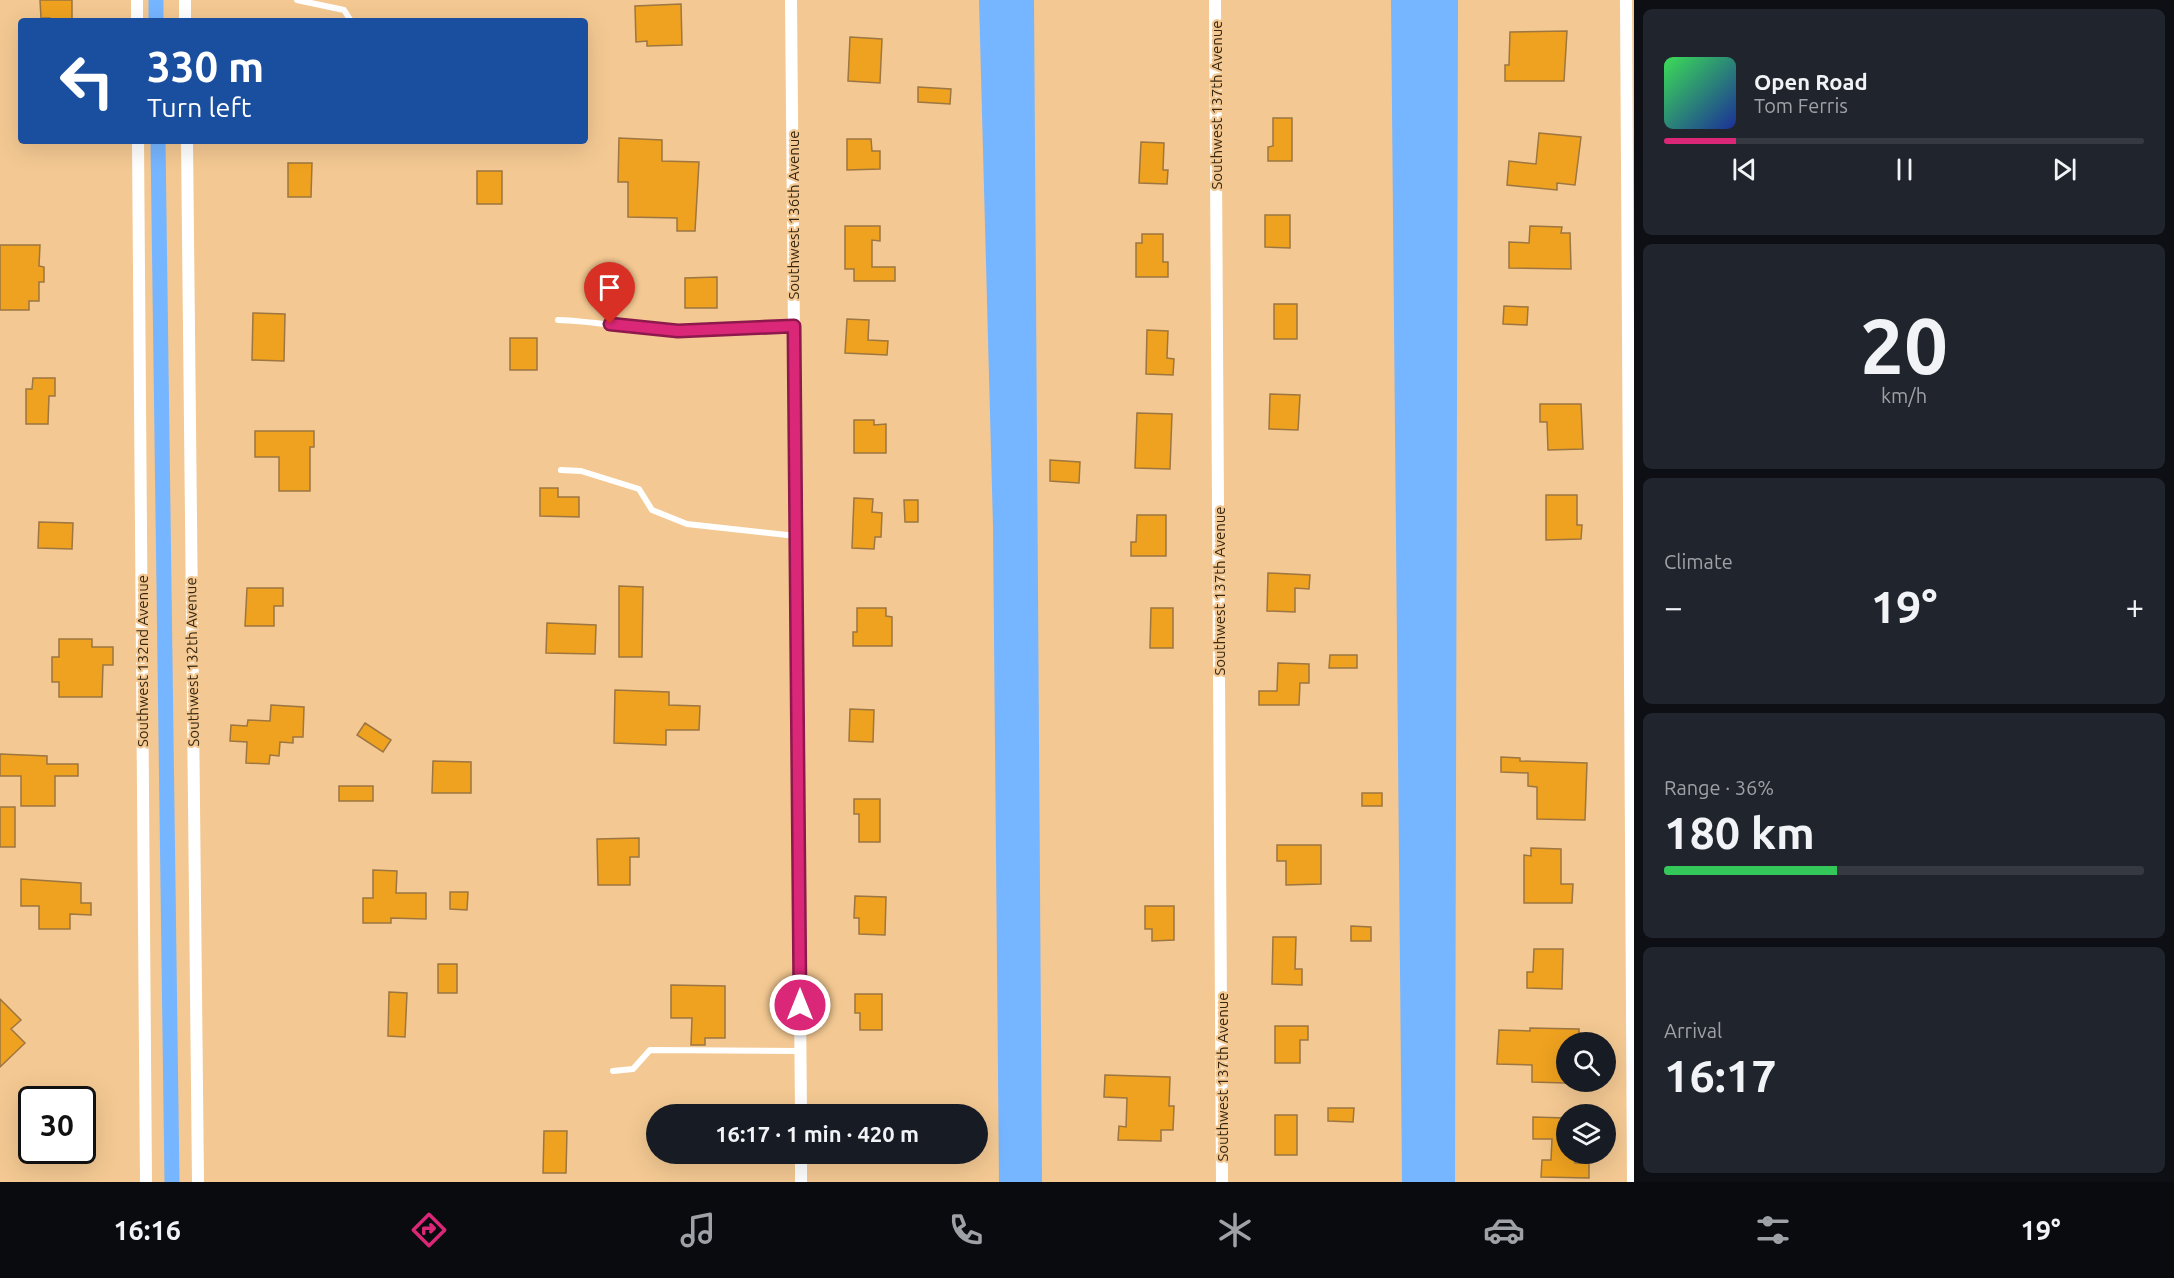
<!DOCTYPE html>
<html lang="en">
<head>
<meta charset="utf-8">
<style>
  body { margin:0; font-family:Ubuntu,sans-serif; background:#20242c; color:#f1f3f6; height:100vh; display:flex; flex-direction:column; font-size:22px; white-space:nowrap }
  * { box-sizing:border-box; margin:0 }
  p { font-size:20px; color:#9ea1a6 }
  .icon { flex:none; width:33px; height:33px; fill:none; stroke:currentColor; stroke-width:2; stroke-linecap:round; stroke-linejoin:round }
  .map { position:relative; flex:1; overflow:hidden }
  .drawer { display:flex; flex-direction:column; gap:9px; padding:9px; background:#0d0f14; width:540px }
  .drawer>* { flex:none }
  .guide { position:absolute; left:18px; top:18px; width:570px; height:126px; border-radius:6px; box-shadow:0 6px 24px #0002; background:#1a4fa0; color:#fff; overflow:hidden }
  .tools { position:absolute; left:1556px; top:1032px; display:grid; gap:12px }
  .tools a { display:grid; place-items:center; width:60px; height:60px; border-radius:50%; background:#171b24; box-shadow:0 6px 24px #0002; font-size:30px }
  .speed { position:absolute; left:18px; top:1086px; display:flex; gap:12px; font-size:30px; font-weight:700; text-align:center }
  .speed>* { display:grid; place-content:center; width:78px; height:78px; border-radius:50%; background:#171b24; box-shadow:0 6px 24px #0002; line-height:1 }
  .speed .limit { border:3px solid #111; border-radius:9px; background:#fff; color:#111 }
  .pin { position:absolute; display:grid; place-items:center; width:51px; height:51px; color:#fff; margin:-62px -26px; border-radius:50% 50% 50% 0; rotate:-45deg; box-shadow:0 0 6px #0007 }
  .pin .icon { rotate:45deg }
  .me { position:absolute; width:66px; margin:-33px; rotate:0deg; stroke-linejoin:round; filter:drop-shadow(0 0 4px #0008) }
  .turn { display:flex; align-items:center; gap:21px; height:126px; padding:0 30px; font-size:27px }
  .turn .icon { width:78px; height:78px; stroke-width:2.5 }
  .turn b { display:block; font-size:42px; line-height:51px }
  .big { font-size:45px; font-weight:700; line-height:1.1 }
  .drawer .card { flex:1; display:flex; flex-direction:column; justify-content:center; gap:9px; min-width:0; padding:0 21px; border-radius:9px; background:#20242c }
  .drawer .dial { align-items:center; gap:0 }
  .dial b { font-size:78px; line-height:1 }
  .song { display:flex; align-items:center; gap:18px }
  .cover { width:72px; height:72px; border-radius:9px; background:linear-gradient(135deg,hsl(130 70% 55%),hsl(230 70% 35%)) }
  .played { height:6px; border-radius:3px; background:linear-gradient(90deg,#db2777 15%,#363941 15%) }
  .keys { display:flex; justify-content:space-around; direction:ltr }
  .heat { display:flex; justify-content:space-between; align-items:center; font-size:33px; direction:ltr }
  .charge { height:9px; border-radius:4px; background:linear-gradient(90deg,#34c759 36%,#363941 0) }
  .trip { position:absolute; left:646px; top:1104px; width:342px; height:60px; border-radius:30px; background:#171b24; box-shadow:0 6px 24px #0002; font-weight:700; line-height:60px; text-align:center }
  .tabs { display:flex; height:96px; justify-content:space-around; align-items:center; background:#090b0e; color:#9ea1a6 }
  .tabs .icon { width:42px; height:42px }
  .tabs .on { color:#db2777 }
  .tabs b { font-size:27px; color:#f1f3f6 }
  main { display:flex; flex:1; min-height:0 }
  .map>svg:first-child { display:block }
  .water { fill:#76b5ff }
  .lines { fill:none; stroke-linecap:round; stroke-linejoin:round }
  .canal { stroke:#76b5ff; stroke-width:15 }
  .building { fill:#efa21f; stroke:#9d7641; stroke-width:1.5 }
  .service { stroke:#fff; stroke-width:6 }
  .minor { stroke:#fff; stroke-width:12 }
  .route-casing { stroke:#8e194d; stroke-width:15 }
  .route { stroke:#db2777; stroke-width:10 }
  .labels { text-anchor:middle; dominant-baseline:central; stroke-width:4.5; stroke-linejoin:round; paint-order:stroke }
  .street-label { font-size:15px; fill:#362610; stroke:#f3c892 }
</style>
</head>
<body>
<main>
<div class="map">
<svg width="1634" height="1182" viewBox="0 0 1634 1182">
  <rect width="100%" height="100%" fill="#f3c892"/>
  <path class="water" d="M979 0H1034L1042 1182H999L993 526Z
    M1391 0H1458L1455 1182H1402Z"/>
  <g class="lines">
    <path class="canal" d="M156 0V21
      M158 141 172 1182"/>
  </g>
  <path class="building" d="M40 0H72V21H50V18H41Z
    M681 4 682 45 647 46V41L636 42 635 6Z
    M1567 31 1564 81H1505V65H1509L1510 32Z
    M850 37 882 39 880 83 848 81Z
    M918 87 951 89 950 104 918 102Z
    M1273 118H1292V161H1268V147L1273 146Z
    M1539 133 1581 137 1575 185 1557 183V190L1507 185 1509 161 1536 164Z
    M619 138 662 140V161L699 162 695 231H677V218L628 217V182H618Z
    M847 139H871L872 151H880V169L847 170Z
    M1141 142 1164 143 1163 170H1168L1167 184 1139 183Z
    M288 163H312L311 197H288Z
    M477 171H502V204H477Z
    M1265 215H1290V248L1265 247Z
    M845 226H880V241L872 240V267H895V281H854V269H845Z
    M1530 226 1562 227 1561 233H1570L1571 269 1509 268V242L1529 243Z
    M1142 234H1163V262H1168V277H1136V243H1142Z
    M0 245H40L39 266 44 267V282H39V301H29V310H0Z
    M717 277V308H685V278Z
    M1274 304H1297V339H1274Z
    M1504 306 1528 307 1527 325 1503 324Z
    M253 313 285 314 284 361 252 360Z
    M847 319 869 320 868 340 888 341 887 355 845 353Z
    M1147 330 1168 331 1167 358 1174 359 1173 375 1146 374Z
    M510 338H537V370H510Z
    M33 378H55V396H49L48 424H26V389H32Z
    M1270 394 1300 395 1298 430 1269 429Z
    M1540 404H1581L1583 449 1548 450 1547 422H1540Z
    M1137 413 1172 414 1170 469 1135 468Z
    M854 420H874V425L886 424V453H854Z
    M255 431H314V447H310V491H279V457H255Z
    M1050 460 1080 462 1079 483 1050 481Z
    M540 488H558V497H579V517L540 516Z
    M1546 495H1577V525H1582L1581 539 1546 540Z
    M854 498 873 499 872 512 882 513 881 537H875L874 549 852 548Z
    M904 500H918V522H905Z
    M1137 515H1166V556H1131V542H1136Z
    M39 522 73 523 72 549 38 548Z
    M1268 573 1310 575 1309 589 1295 588V612L1267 611Z
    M619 586 643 587 642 657H619Z
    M247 588H283V606H274V626H245Z
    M857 608H886V616L892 617V646H853V632H857Z
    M1151 608H1173V648H1150Z
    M547 623 596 625 595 654 546 653Z
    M59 639H92V647H113V665H103L102 697H59V682H52V657H59Z
    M1330 655H1357V668H1329Z
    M1278 663 1309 664V683H1300L1299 705H1259V691H1277Z
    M615 690 669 692V705L700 706 699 730H666V745L614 743Z
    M271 705 304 707 303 737H293V743L280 742 279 756 270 755 269 764 246 763 247 742 230 741 231 725 247 726 248 720 270 721Z
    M850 709 874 710 873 742 849 741Z
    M365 723 391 740 383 752 357 735Z
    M0 754 47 756V764H78V776H55V806H21V776H0Z
    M1501 757 1520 758V761L1587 763 1585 820 1537 819V787L1528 786V773L1501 772Z
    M433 761 471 762V793H432Z
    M339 786H373V801H339Z
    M1362 793H1382V806H1362Z
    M854 799H880V842H859V814H854Z
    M0 807H15V847H0Z
    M639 838V857H630V885H598L597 839Z
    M1277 845H1321V884L1286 885V861H1277Z
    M1531 848 1561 849V884H1573L1572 903H1524V855L1531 856Z
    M373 870 397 871 396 893H426V919L391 918V923H363V898H373Z
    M21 879 81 883V903H91V915L70 914V929H39V906H21Z
    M450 892H468L467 910 450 909Z
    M855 896 886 897 885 935 859 934V918H854Z
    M1145 906H1174V940L1152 941V929H1145Z
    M1351 926 1371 927V941H1351Z
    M1273 937H1296L1295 969H1302V985L1272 984Z
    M1534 949H1563L1562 989 1527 988V972H1533Z
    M438 964H457V993H438Z
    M671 985 725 986V1038H705V1045H691L692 1018H671Z
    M389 992 407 993 405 1037 388 1036Z
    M855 994H882V1030H860V1013H855Z
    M0 999 21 1020 11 1029 25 1043 0 1067Z
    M1275 1026H1308V1040H1300V1063H1275Z
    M1530 1028 1579 1029V1042H1566V1083L1532 1082V1065L1497 1064 1499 1030 1530 1031Z
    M1105 1075 1170 1077 1169 1106H1174L1173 1130H1161V1141L1118 1140 1119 1126 1126 1127 1127 1098 1104 1097Z
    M1328 1108H1354L1353 1122 1328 1121Z
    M1275 1115H1297V1155H1275Z
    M1533 1117 1566 1118V1154H1575V1163H1589V1178L1541 1177 1542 1160H1551L1552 1139H1533Z
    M544 1131H567L566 1173H543Z"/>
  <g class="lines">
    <path class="service" d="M297 0 344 10 351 21
      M558 320C599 321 638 331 678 331 717 331 755 326 794 325
      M561 470 581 471 639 489 652 510 687 524 796 536
      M613 1071 633 1069 650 1050 800 1051"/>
    <path class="minor" d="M137 0V21
      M185 0V21
      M791 0 801 1114
      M1215 0 1222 1182
      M1626 0 1633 1182
      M138 141 146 1182
      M187 141 198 1182
      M801 1154V1182"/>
  </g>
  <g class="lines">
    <g class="route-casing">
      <path id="route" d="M610 324 678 331 794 326 800 1005"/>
    </g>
    <use href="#route" class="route"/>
  </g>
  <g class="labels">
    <g class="street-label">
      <text transform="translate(1216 105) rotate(-90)">Southwest 137th Avenue</text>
      <text transform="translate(793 215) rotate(-90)">Southwest 136th Avenue</text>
      <text transform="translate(1219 591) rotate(-90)">Southwest 137th Avenue</text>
      <text transform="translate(142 661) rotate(-90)">Southwest 132nd Avenue</text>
      <text transform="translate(192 662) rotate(-91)">Southwest 132th Avenue</text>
      <text transform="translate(1222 1077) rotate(-90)">Southwest 137th Avenue</text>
    </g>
  </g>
</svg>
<div class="tools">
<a><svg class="icon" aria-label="search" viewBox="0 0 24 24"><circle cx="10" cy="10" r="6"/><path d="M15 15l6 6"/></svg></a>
<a><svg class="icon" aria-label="layers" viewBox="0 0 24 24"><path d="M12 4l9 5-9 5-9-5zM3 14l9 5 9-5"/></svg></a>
</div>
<div class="speed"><div class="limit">30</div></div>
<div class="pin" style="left:610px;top:324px;background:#d93025"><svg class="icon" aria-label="arrive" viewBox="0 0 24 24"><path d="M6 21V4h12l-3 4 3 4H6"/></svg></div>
<svg class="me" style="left:800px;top:1005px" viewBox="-20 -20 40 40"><circle r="17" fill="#db2777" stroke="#fff" stroke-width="3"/><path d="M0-11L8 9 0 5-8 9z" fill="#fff"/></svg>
<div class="trip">16:17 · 1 min · 420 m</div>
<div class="guide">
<div class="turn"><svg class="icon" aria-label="left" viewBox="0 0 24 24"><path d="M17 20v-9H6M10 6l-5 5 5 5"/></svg><div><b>330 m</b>Turn left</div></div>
</div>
</div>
<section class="drawer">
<div class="card">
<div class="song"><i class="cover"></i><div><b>Open Road</b><p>Tom Ferris</p></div></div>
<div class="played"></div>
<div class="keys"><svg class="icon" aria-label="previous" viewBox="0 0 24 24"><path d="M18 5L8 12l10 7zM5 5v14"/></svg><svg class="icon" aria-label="pause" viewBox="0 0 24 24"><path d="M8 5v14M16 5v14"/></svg><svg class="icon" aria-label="next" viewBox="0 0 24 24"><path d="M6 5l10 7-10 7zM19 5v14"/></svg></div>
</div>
<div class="card dial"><b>20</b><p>km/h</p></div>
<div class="card"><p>Climate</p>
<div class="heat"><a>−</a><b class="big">19°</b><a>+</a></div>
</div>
<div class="card"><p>Range · 36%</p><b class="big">180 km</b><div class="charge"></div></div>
<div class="card"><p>Arrival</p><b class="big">16:17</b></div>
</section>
</main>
<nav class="tabs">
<b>16:16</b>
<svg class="icon on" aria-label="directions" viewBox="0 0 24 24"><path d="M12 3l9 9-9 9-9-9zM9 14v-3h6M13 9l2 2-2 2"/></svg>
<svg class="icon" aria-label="music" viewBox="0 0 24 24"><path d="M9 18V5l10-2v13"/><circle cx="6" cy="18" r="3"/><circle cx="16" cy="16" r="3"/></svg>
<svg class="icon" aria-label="phone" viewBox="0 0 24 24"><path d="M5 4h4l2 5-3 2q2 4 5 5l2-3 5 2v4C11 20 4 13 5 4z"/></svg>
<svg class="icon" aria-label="climate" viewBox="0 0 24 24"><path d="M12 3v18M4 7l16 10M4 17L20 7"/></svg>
<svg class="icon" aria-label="car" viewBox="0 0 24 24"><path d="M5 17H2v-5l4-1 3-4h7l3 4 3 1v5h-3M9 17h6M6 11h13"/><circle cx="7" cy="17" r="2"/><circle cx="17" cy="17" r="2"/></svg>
<svg class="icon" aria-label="filters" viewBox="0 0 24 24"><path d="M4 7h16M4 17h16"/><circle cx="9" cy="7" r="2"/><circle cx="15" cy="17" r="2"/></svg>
<b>19°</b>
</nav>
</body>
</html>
